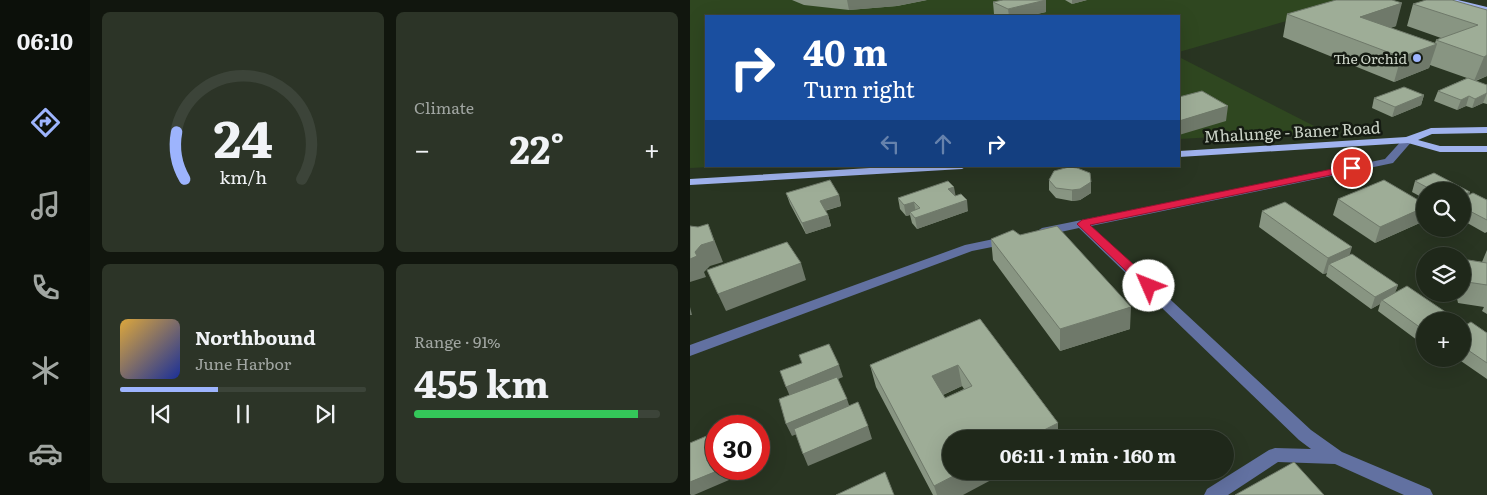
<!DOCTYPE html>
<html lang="en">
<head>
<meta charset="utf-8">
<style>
  body { margin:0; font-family:Literata,serif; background:#2c3427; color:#f1f3f6; height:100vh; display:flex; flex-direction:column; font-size:19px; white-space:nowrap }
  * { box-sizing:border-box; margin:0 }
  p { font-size:16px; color:#a1a6a2 }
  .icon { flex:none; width:28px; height:28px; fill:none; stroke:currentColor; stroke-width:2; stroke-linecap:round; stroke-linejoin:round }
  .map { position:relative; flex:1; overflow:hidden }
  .sheet { display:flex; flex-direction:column; gap:12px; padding:12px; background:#11160e; width:600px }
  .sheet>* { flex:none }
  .top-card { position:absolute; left:15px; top:15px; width:475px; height:152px; border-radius:0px; box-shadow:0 5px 20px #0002,0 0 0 1px #3c4439; background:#1a4fa0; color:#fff; overflow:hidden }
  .buttons { position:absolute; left:726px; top:182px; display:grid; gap:10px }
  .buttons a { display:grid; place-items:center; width:55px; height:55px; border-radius:50%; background:#1f281a; box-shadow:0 5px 20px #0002,0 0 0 1px #3c4439; font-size:25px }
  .speed { position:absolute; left:15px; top:415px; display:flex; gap:10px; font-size:25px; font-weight:700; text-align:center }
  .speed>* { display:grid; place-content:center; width:65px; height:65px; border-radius:50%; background:#1f281a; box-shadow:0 5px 20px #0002,0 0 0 1px #3c4439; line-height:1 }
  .speed .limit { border:8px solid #d22; background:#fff; color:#111 }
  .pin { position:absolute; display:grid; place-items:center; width:42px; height:42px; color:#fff; margin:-21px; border:2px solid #fff; border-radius:50%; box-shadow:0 1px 5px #0007 }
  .me { position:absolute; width:55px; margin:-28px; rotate:314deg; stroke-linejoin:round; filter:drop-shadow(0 0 4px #0008) }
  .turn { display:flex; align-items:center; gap:18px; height:105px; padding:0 15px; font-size:22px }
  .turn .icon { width:65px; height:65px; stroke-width:2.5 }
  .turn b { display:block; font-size:35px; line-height:42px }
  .lanes { display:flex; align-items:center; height:48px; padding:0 15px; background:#0003; justify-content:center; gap:25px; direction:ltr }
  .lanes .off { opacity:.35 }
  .big { font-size:38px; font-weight:700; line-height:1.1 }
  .sheet .widget { flex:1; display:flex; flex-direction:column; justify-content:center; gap:8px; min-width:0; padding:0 18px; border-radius:8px; background:#2c3427 }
  .sheet .dial { align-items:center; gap:0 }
  .dial svg { height:130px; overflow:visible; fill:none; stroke:#3c4439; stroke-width:7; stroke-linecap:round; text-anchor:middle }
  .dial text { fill:#f1f3f6; stroke:none }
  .song { display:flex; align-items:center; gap:15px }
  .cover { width:60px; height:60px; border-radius:8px; background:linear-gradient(135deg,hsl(40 70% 55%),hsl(230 70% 35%)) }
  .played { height:5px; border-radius:2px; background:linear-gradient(90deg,#9db4fd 40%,#3c4439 40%) }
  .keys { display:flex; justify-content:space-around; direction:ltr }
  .heat { display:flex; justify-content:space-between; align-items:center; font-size:28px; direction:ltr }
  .charge { height:8px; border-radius:4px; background:linear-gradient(90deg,#34c759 91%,#3c4439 0) }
  .sheet .tiles { flex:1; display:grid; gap:12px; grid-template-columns:repeat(2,1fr) }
  .trip { position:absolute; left:252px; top:430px; width:292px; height:50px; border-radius:25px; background:#1f281a; box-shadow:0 5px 20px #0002,0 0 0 1px #3c4439; font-weight:700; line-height:50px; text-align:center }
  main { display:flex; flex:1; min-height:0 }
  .menu { display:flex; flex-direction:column; width:90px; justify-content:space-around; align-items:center; background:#0c100a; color:#a1a6a2 }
  .menu .icon { width:35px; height:35px }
  .menu .active { color:#9db4fd }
  .menu b { font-size:22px; color:#f1f3f6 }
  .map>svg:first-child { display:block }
  .green { fill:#2f4720 }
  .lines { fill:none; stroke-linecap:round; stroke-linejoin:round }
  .minor { fill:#6271a1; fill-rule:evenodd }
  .major { fill:#a0b3ee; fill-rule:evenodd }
  .wall { fill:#889582; fill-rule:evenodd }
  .shaded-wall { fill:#6f796a }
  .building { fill:#9ead97; stroke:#6f796a; fill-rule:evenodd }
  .route { fill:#e11d48; stroke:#92132f }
  .poi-dot { fill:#9db4fd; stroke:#151b12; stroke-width:2 }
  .labels { text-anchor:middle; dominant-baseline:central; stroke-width:5; stroke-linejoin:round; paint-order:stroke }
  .far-poi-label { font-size:14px; fill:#cdd5c9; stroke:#151b12; text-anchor:end }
  .street-label { font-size:16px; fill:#cdd5c9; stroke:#151b12 }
</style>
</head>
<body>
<main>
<nav class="menu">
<b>06:10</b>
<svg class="icon active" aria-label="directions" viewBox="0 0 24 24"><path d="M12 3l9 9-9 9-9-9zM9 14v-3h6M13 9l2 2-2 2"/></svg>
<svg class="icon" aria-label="music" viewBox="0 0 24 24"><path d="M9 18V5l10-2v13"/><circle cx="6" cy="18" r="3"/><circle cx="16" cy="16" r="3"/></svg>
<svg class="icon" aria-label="phone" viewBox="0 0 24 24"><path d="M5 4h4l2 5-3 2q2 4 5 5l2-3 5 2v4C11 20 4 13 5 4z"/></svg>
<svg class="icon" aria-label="climate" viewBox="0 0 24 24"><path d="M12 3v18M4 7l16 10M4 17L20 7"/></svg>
<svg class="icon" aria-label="car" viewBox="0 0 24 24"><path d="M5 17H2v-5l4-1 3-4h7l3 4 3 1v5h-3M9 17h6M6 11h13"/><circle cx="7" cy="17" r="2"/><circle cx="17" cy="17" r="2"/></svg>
</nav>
<section class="sheet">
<div class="tiles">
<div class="widget dial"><svg viewBox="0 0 100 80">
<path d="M14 69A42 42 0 1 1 86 69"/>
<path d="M14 69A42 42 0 0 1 9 40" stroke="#9db4fd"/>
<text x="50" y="56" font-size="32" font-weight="700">24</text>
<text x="50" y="72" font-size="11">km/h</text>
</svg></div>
<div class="widget"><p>Climate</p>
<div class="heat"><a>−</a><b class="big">22°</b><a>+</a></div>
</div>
<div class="widget">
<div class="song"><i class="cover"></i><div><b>Northbound</b><p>June Harbor</p></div></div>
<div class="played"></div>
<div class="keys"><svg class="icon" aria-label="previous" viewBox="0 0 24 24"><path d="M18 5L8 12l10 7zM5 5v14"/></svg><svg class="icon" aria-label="pause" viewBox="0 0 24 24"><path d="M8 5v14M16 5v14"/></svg><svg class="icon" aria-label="next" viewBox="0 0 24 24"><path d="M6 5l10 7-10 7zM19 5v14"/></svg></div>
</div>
<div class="widget"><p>Range · 91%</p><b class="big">455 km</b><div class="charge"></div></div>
</div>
</section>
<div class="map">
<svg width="797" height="495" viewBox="0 0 797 495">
  <rect width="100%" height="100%" fill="#293522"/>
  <path class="green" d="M0 0H669L489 52V16H16V166H41L0 168Z
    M489 57 634 131 489 139Z"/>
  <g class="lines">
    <path class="minor" d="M718 137 723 140 703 163 401 226 621 430 652 452 740 489 743 495H714L645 464 588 462 538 495H514L517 489 579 450 585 448 621 449 609 440 389 228 352 236 346 232 352 228 695 159 714 138Z
      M318 236 324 240 322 243 282 251 0 356V345L275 245Z"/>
    <path class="major" d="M757 0H768L797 7V11Z
      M797 127V133L742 134 728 140 750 146H797V152H750L718 143 489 157V151L716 137 741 128Z
      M213 166H277L272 169 0 185V179Z"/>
  </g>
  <path class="wall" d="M102 0H237L207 6 159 10 114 5Z
    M356 0V12L338 16H309L304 14 303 2Z
    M375 0H397L382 4Z
    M723 4 797 10V76L786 81 797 85V104L793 103 782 108 776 106 767 110 744 101 748 91 777 78 740 65 739 68 704 82 593 37 597 14 706 26 700 28 745 43 746 40 751 38 717 26Z
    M734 95 731 105 702 117 682 108 684 98Z
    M744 173 780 192 778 196 783 193 797 200V232L795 233 772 220V191H735V199L722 192 725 181Z
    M359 180 401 193 390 200 382 201 366 198 359 190Z
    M96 193 149 195 151 206 135 211 138 215 141 226 116 234 100 204Z
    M265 196 278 211 227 229 222 223 220 215 216 216 210 209 208 198Z
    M648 199 732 222 685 243 643 215Z
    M572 211 659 255 708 285 705 292 763 317 761 321H735V341L731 343 688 311 690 304 681 309 636 276 637 273 633 274 569 227Z
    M301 239 440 329 370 351 303 260Z
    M797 250V314L792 311 794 307 768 303 766 294H772V259L792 262Z
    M290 319 368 423V439H261L273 495H243L186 387 180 365ZM272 386 274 389 255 398 253 395Z
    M772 327 797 333V379L768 359H772Z"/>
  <path class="shaded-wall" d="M157 0H237L207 6 159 10Z
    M356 0V12L338 16H319L318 9Z
    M382 0H397L382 4Z
    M712 3 706 26 664 40 670 17Z
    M747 44 739 68 704 82 711 57Z
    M797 55V76L784 81 794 57Z
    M797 93 793 103 782 108 785 99Z
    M734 95 731 105 702 117 705 107Z
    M779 96 776 106 767 110 771 100Z
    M538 106 536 121 489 135V121Z
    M401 182V193L390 200 382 201V190Z
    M264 187 266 198 258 189Z
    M780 192 776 203 772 204V195Z
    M149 195 151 206 133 211 130 201Z
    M277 200 278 211 227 229 225 218Z
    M224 202 226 213 220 212V215L216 216 214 205Z
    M735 207V214L732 222 685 243 690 227Z
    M138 215 141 226 116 234 112 223Z
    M18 224 33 262 20 266 14 272 16 277 0 282V259L5 252Z
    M662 247 657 264H639L637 273 633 274 638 258Z
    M111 263 116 280 36 311 28 294Z
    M708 285 704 296 692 300 690 304 681 309 685 297Z
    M0 307 2 315H0Z
    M441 307 440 329 370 351V329Z
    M763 317 761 321H755Z
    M735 335V341L731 343Z
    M149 365 153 377 101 399 96 387Z
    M268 365 272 386 246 398 242 376Z
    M157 399 161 411 102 436 96 424Z
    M368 423V439H336Z
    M178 426 182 439 118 466 113 454Z
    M32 469H60V471L4 495H1L0 494V482Z
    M273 471H318L273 495H247L244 486Z"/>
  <path class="building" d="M313 0H356L318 9 303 2Z
    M646 0H702L712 3 670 17 747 44 711 57 597 14Z
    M736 0H762L797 10V55L794 57 746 40 788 25 723 4Z
    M778 78 797 85V93L785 99 779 96 771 100 748 91Z
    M714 87 734 95 705 107 684 98Z
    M512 91 538 106 489 121V97Z
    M379 167 387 168 400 173 401 182 390 189 382 190 366 188 359 180 364 171Z
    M744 173 780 192 772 195V191H744L725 181Z
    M140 180 149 195 130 201 138 215 112 223 96 193Z
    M694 180 735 204V207L690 227 648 199Z
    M258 181 264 187 258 189 265 196 271 194 277 200 225 218 220 212 230 208 224 202 214 205 208 198Z
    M783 193 797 200V220L772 207V198Z
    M595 202 662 247 638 258 572 211Z
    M18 224 24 241 11 245 5 252 7 256 0 259V226L8 227Z
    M367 226 441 307 370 329 301 239 323 230 330 235Z
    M97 242 111 263 28 294 17 270Z
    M662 254 708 285 685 297 639 264Z
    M772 259 797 263V285L777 282Z
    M717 286 763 317 755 321H735V331L692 300Z
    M290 319 368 423 336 439H261V471H273L244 486 180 365ZM268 365 282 386 255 398 242 376Z
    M781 322 797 333V363L772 346V327Z
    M139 344 149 365 96 387 90 371 112 363 109 355Z
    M147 377 157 399 96 424 89 399Z
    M168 402 178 426 113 454 104 429Z
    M26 432V469H32L0 482V443Z
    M604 462 634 495H545Z
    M195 472 204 495H146Z"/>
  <path class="route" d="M662 165 665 166V170L400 225 464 283 465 286 464 289H455L387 224 392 220Z"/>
  <circle class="poi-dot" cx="727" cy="58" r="5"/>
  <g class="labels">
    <g class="far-poi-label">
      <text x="717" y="58">The Orchid</text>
    </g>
    <g class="street-label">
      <text transform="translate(602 131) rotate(-3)">Mhalunge - Baner Road</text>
    </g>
  </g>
</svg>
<div class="buttons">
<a><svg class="icon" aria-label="search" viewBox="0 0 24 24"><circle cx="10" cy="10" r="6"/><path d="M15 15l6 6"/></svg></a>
<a><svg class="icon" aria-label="layers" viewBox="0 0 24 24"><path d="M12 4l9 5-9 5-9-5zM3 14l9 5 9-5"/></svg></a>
<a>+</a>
</div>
<div class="speed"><div class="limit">30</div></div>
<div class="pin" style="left:662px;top:168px;background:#d93025"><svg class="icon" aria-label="arrive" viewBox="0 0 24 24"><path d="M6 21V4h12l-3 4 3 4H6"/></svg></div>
<svg class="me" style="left:459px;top:286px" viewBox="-20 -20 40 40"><circle r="19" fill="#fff"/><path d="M0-13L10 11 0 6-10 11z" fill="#e11d48"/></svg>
<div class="trip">06:11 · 1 min · 160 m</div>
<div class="top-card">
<div class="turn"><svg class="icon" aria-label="right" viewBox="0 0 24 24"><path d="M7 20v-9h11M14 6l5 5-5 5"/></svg><div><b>40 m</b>Turn right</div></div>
<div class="lanes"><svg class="icon off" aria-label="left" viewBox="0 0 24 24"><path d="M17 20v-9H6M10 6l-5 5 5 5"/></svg><svg class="icon off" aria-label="ahead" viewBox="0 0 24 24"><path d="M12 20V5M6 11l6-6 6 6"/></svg><svg class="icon" aria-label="right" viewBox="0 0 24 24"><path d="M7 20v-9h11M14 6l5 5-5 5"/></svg></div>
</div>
</div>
</main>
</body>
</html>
